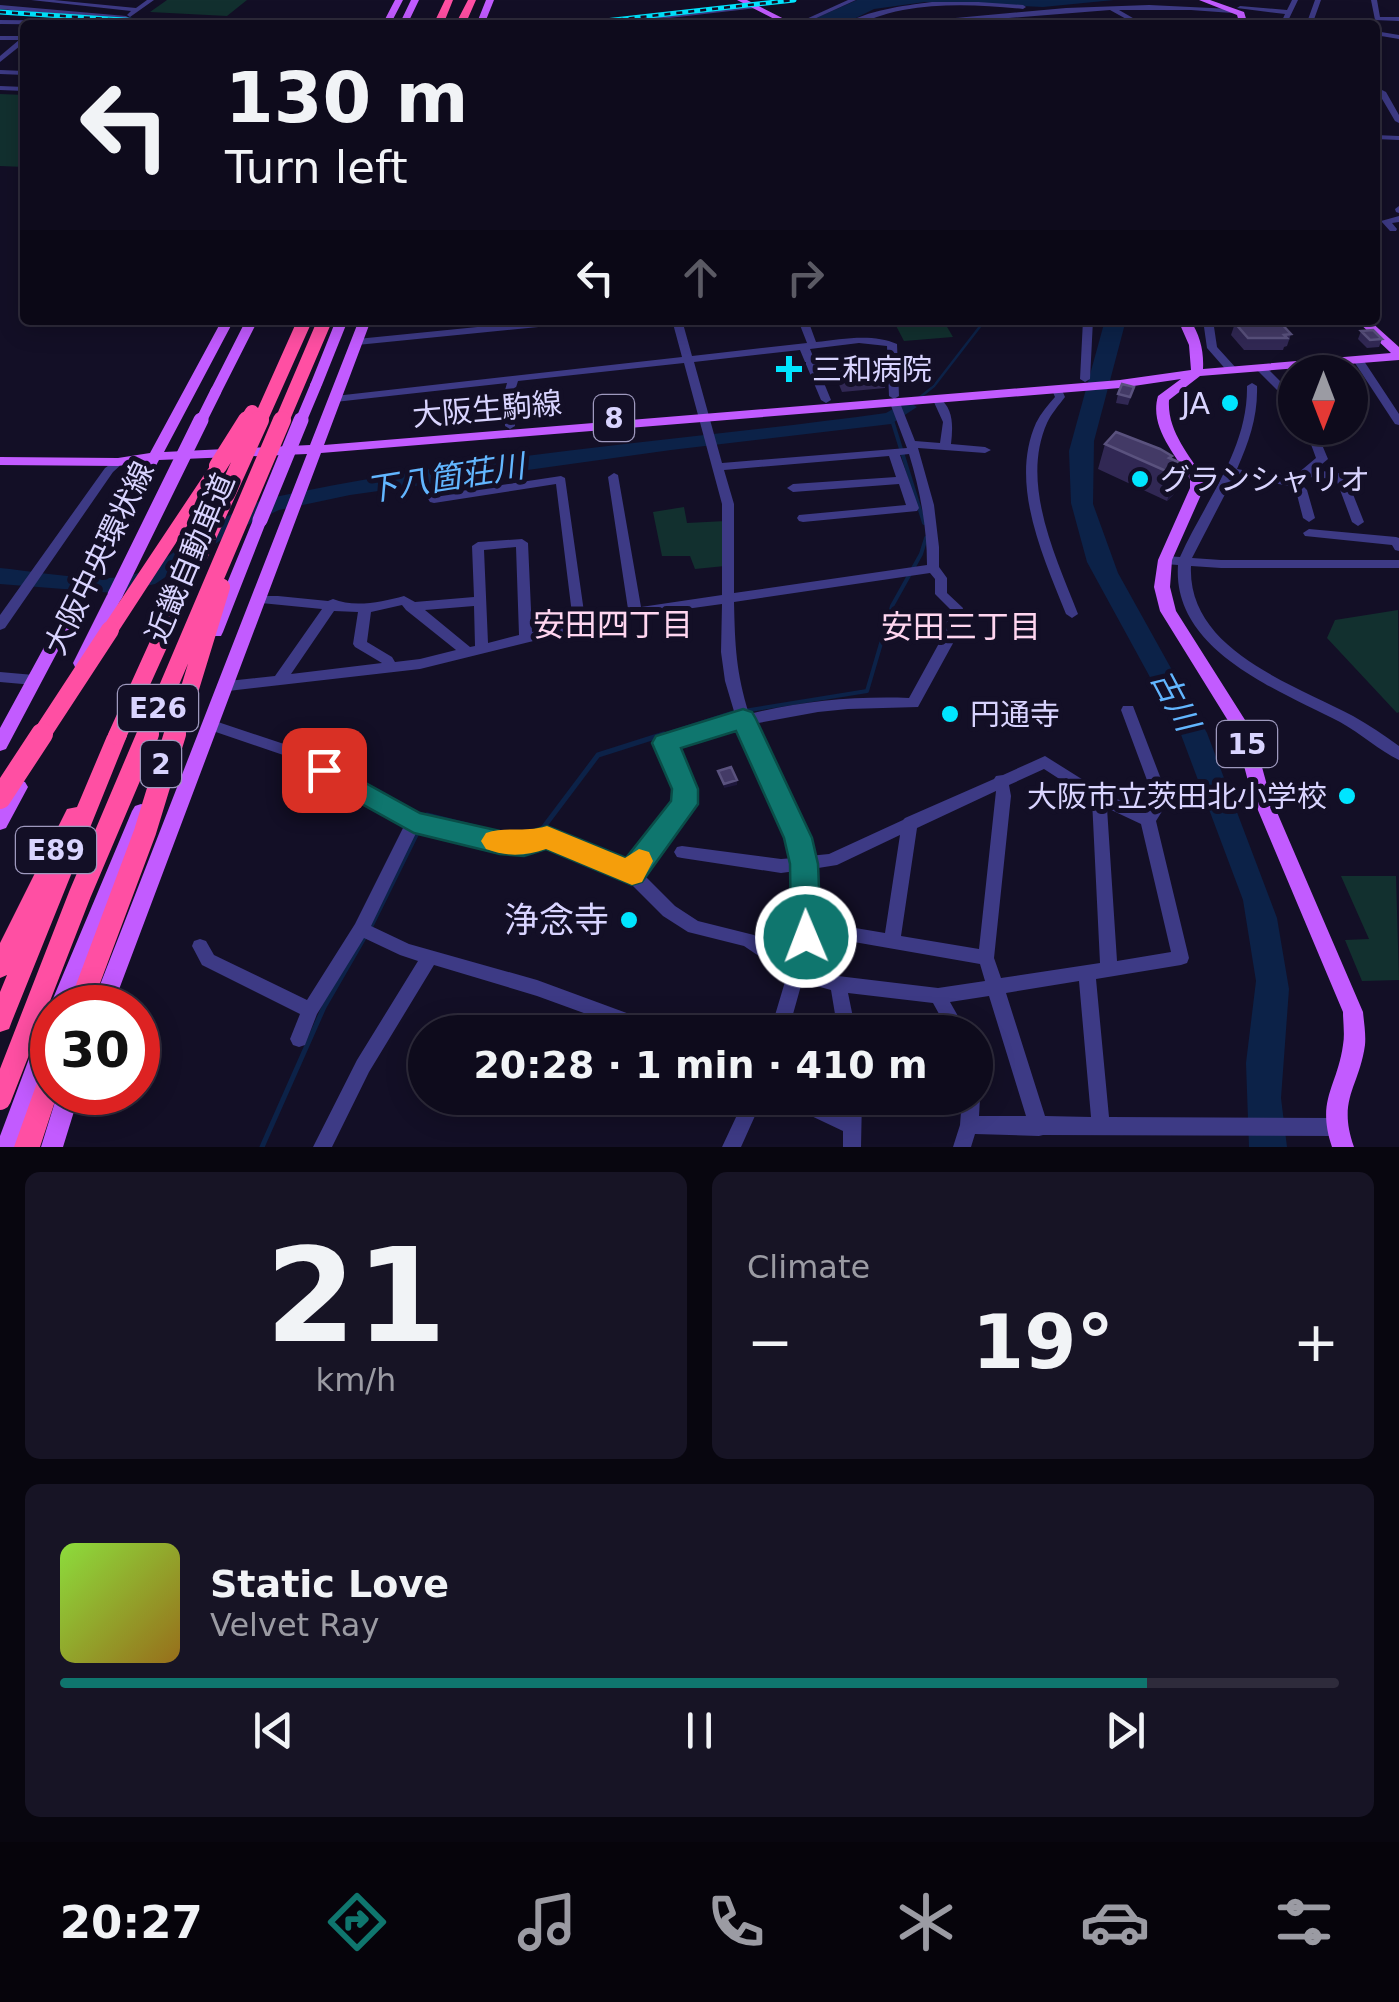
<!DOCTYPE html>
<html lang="en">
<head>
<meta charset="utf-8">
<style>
  body { margin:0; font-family:"DejaVu Sans","Noto Sans JP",sans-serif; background:#171425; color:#f1f3f6; height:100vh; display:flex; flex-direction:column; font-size:38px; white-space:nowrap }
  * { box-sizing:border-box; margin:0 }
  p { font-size:32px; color:#9b9ba3 }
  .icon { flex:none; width:55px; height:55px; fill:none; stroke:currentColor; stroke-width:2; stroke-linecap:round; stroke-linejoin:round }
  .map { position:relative; height:1147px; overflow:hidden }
  .sheet { display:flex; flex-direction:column; gap:25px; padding:25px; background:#08060f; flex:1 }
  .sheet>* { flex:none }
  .top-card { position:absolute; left:20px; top:20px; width:1360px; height:305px; border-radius:10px; box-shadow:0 5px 25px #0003,0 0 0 2px #2e2b3b; background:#0e0b1c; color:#f1f3f6; overflow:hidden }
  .needle { width:65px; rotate:180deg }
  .tools { position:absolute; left:1278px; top:355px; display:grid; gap:20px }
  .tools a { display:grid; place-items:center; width:90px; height:90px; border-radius:50%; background:#0e0b1c; box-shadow:0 5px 25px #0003,0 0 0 2px #2e2b3b; font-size:50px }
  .speed { position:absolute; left:30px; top:985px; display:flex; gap:20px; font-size:50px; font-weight:700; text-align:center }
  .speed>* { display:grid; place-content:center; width:130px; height:130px; border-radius:50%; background:#0e0b1c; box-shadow:0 5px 25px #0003,0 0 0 2px #2e2b3b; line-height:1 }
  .speed .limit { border:15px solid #d22; background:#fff; color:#111 }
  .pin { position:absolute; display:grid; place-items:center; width:85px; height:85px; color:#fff; margin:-42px; border-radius:20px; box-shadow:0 5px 15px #0006 }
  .me { position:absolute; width:110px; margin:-55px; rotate:359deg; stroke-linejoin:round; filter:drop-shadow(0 0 8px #0008) }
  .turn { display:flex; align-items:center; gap:35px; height:210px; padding:0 40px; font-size:45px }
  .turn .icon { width:130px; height:130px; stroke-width:2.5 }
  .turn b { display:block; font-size:70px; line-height:85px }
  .lanes { display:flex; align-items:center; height:95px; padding:0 40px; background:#0003; justify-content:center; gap:50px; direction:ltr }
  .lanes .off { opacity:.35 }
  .big { font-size:75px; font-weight:800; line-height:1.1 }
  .sheet .tile { flex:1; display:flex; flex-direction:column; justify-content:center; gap:15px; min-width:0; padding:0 35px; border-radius:15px; background:#171425 }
  .sheet .dial { align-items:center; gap:0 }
  .dial b { font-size:130px; line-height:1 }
  .song { display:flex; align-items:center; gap:30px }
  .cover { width:120px; height:120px; border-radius:15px; background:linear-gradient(135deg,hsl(90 70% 55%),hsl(40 70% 35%)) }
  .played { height:10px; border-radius:5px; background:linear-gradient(90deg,#0f766e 85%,#2e2b3b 85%) }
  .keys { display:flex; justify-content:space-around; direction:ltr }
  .heat { display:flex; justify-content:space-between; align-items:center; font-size:55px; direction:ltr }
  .sheet .tiles { flex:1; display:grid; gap:25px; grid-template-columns:1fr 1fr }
  .tile:last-child { grid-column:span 2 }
  .trip { position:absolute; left:408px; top:1015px; width:585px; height:100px; border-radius:50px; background:#0e0b1c; box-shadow:0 5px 25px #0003,0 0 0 2px #2e2b3b; font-weight:800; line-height:100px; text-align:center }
  .tab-bar { display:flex; height:160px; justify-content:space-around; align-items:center; background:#06040b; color:#9b9ba3 }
  .tab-bar .icon { width:70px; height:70px }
  .tab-bar .selected { color:#0f766e }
  .tab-bar b { font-size:45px; color:#f1f3f6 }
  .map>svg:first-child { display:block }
  .green { fill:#12302f }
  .water { fill:#0c2248 }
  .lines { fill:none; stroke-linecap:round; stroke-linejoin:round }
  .stream-far2 { stroke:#0c2248; stroke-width:2.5 }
  .stream-far1 { stroke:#0c2248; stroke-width:4 }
  .stream { stroke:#0c2248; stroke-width:5 }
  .river { fill:#0c2248; fill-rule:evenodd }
  .minor { fill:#3d3a85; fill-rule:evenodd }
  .major { fill:#c25bff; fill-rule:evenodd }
  .highway { fill:#ff4fa3; fill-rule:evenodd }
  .rail-casing { stroke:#00e5ff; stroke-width:5 }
  .rail { stroke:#130f26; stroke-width:2.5; stroke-dasharray:6; stroke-linecap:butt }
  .major-bridge-far1 { stroke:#c25bff; stroke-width:11 }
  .major-bridge { stroke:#c25bff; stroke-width:15 }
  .highway-bridge-far2 { stroke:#ff4fa3; stroke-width:14 }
  .highway-bridge-far1 { stroke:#ff4fa3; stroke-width:18 }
  .highway-bridge { stroke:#ff4fa3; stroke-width:22 }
  .wall { fill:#312854 }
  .shaded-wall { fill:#1d163a }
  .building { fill:#433a66; stroke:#5a527e; stroke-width:2.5 }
  .route { fill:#0f766e; stroke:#0a4d48; stroke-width:2.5 }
  .slow { fill:#f59e0b }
  .poi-dot { fill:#00e5ff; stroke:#130f26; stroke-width:4 }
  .labels { text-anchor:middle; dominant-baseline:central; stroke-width:10; stroke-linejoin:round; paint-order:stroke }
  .shield { fill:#130f26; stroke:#9e99be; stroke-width:2.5 }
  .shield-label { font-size:28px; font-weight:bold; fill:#d9d4ff }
  .poi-label { font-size:30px; fill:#d9d4ff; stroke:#130f26; text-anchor:start }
  .street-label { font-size:30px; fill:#d9d4ff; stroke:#130f26 }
  .water-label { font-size:32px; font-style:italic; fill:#62b6ff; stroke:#130f26 }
  .neighbourhood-label { font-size:32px; fill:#ffd6f0; stroke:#130f26 }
  .near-poi-label { font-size:35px; fill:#d9d4ff; stroke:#130f26; text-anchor:end }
</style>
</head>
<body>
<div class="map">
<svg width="1399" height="1147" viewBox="0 0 1399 1147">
  <rect width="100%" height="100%" fill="#130f26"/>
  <path class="green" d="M167 0H247L227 16 150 12Z
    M0 94 25 95V167L0 166Z
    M893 320H943L953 337 904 341Z
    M684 507 687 523 726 521 725 566 695 569 690 556H662L653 512Z
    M1398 610 1399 712 1397 713 1327 638 1335 620Z
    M1341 876H1396L1399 980 1362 981 1345 940 1369 939Z"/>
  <path class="water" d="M857 0H1114L1043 7 925 2 874 9 842 25H800Z
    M1105 320H1126L1094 441 1093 504 1118 573 1207 733 1277 918 1289 989 1281 1098 1287 1147H1249L1246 1063 1256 981 1243 900 1180 732 1087 562 1071 503 1069 451Z"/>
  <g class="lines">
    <path class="stream-far2" d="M919 398 934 386 985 320
      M891 418 893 423"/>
    <path class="stream-far1" d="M892 420 924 523
      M744 711 867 691 892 606 921 554 926 538
      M657 737 735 712"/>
    <path class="stream" d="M424 821 427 815 518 838
      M537 836 598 755 664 734
      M370 928 419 829
      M262 1147 324 1007 365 936"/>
    <path class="river" d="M907 401 917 407 891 424 671 450 350 495 279 510 236 530 155 584 114 593 0 584V568C36 571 111 587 143 571 188 548 224 508 275 497 476 454 683 441 886 413Z"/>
    <path class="minor" d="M31 0H54L136 8 147 0H154L130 17 127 15 131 11Z
      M848 0H856L801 25H793Z
      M1292 0H1298L1286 25H1280L1285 14 1237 8 1240 6 1287 10Z
      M1315 0H1321L1312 25H1306Z
      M1371 0H1377L1380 17H1399V21L1375 20Z
      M932 2H978L1023 5 1026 7 1023 9C983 5 943 3 903 10 884 13 860 25 842 25 869 10 901 6 932 2Z
      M0 5 126 16 129 18 126 20 0 9Z
      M755 5 757 8 608 25H587L590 23Z
      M1149 5 1232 9 1235 11 1232 13 1191 10H1119L1145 25H1137L1110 10 922 25H898L901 23 1066 8Z
      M0 20 94 21 97 23 94 25 0 24Z
      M785 20 787 21V23L767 25Z
      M1375 31 1399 35V39L1375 35Z
      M0 36H25V42L0 62V56L19 40H0Z
      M0 70 25 71V75L0 74Z
      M0 86 25 87V91L0 90Z
      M1382 90 1386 92 1399 115V123L1395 121 1378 92Z
      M1375 135 1399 136V140L1375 139Z
      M1399 206V213L1396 212 1395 209Z
      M1399 216V222L1392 223 1397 229 1396 231H1390L1381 221Z
      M549 320H584L579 323 357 345 352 342 357 339Z
      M672 320H682L692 356 807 343 798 320H808L816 342C842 339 873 333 897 344L899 396 894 399 889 396 887 346 859 343 810 349 831 400 826 403 821 400 800 350 694 362 722 463 907 448 890 403 895 400 900 403 915 441 940 443 943 422 933 400 938 397C954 408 953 426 951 444L985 447 991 450 985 453 918 448 934 505 939 547V567L947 578V593L963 608 957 636 918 707 848 709 818 712 753 724 795 808 809 856 829 854 903 820 905 818 994 779 996 776 1003 775 1045 756 1104 793 1145 812 1154 799 1121 710 1123 706H1133L1169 800 1156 821 1189 958 1187 963 1181 965 1096 979 1109 1117 1334 1118 1341 1121 1343 1127 1341 1133 1334 1136 1043 1135 1039 1136 975 1134 971 1147H953L960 1125 962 1098H975V1091L980 1098 979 1116H1026L989 996 950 1002 967 1032H949L933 1003 848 993 856 1032H838L831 990 802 982 788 1032H770L787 975 744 946 688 932 663 916 625 878 546 844 524 850 500 848 418 829 371 926 409 944 537 980 662 1026 665 1032H636L537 996 434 965 369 1072 332 1147H313L357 1060 418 961 400 955 364 938 317 1014 305 1045 299 1047 293 1045 290 1039 300 1014 202 965 192 946 194 941 200 939 206 941 214 955 307 1000 355 924 405 824 292 758 207 729 205 725 207 721 212 720 302 750 418 817 500 836 524 838 547 831 628 865 677 802 678 789 658 743 660 739 736 718 725 681 721 652 722 604 635 616 420 669 228 691 223 690 221 686 223 682 228 681 275 676 322 609 261 603 256 602 255 599 256 596H278L328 601 333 599C354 608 382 602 404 596L415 602 474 597 472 546 478 542 522 539 528 543 532 632 573 622 556 484 434 503 430 502 428 499 430 496 434 495 561 476 565 478 585 619 628 609 608 477 614 473 618 475 641 607 722 595V504L684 363 518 381 514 394 515 426 510 429 505 426 504 394 507 383 335 402 330 399 335 396 682 357ZM909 454C920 490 927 527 927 565L734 593V504L724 470 889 456 896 477 793 484 787 488 793 492 899 484 906 505 799 515 797 518 799 521 803 522 917 511 919 508 900 455ZM516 547 519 635 488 643 484 550ZM930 573 935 579V594L950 609 943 636 909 698C855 696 802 701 749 714 736 672 735 646 734 602ZM402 605 406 610 456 650 420 659 395 662 392 657 367 642 371 612ZM474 606 475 646 470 647 425 610ZM334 611 358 612 353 644 355 647 382 663 291 674ZM740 727 779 808 794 858 781 859 682 846 677 847 674 852 677 857 682 858 781 873 796 871 798 937 791 959 754 935 698 921 675 906 641 872 691 804 692 789 673 746ZM1044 769 1092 800 1100 963 1001 978 994 958 1011 796 1009 785ZM996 791 979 949 901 936 917 828ZM1107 808 1141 824 1171 952 1117 961ZM900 835 885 933 814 921 812 869 837 865ZM814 935 980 964 985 981 938 988 838 976 806 968ZM1079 981 1091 1117 1045 1116 1006 993Z
      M1083 320H1093L1090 379 1085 382 1080 379Z
      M1203 320H1213L1217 347 1236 368V372H1228L1207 348Z
      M1358 357 1362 358 1399 414V425L1395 424 1353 360Z
      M1261 365 1265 366 1295 396V405L1291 404 1257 370 1256 368Z
      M1252 383 1257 386C1258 416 1249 442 1237 469L1291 479 1316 458 1305 428H1315L1328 459 1315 470 1345 474 1364 522 1358 526 1352 522 1336 479 1308 477 1300 483 1307 490 1315 518 1309 522 1303 518 1296 491 1289 486 1235 475 1192 558 1221 560H1399V568H1221L1191 566C1187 650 1293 684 1353 716 1369 725 1384 735 1399 746V760C1380 751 1360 733 1340 722 1279 690 1172 651 1178 565L1165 564 1159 560 1165 556 1180 557C1205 501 1248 450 1247 386Z
      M1057 387 1061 388 1065 397C1059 405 1051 414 1047 423 1020 484 1056 557 1078 614L1072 618 1066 614C1043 556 1009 484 1036 423 1041 413 1048 405 1055 397L1052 390Z
      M118 459 124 462 113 472 5 628 0 630V615L105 468Z
      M1309 529 1396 537 1399 538V551L1395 550 1392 545 1305 536 1303 533Z
      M0 672 34 675 39 676 41 680 39 684 34 685 0 682Z
      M745 1098H763L741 1147H722Z
      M783 1098H811L844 1112V1098H862L861 1147H843V1131L786 1104Z"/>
    <path class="major" d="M395 0H403L390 25H382Z
      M411 0H419L407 25H399Z
      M486 0H494L484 25H476Z
      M737 0H747L796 25H786Z
      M1199 0H1210L1244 12 1248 25H1240L1237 15Z
      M222 320H234L164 452 310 445 359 320H371L324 445 1120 380 1191 370 1189 345 1178 320H1190C1200 335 1204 351 1203 369L1391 353 1356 320H1369L1399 347V360L1200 376 1169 400C1167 431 1189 454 1204 479V488L1172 560 1170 587 1176 611 1252 731 1270 796 1363 1012C1364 1023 1366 1034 1365 1045 1359 1088 1337 1099 1354 1147H1332C1316 1099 1337 1088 1343 1045 1345 1034 1343 1023 1343 1012L1252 796 1235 732 1160 611 1154 587 1158 560 1190 488V479C1175 454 1149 427 1158 396L1181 379 1120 388 321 453 112 1008H91L307 454 159 460 6 749 0 751V728L145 462 118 466 0 465V457L118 458 150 453Z
      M246 320H258L222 391 220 394H212L210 391Z
      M336 320H348L322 385 320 388H312L310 385Z
      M260 515 267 520 223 632 221 636H209L207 632 253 520Z
      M115 590 123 595 87 667H75L73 663 107 595Z
      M19 780 25 782 28 787 6 828 0 830V806L13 782Z
      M141 804 147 806 150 811 70 1008H52V1052L18 1147H0V1136L42 1024 45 1017 52 1014 49 1008 132 811 135 806Z
      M58 1092H80L63 1147H41Z"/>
    <path class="highway" d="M445 0H453L443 25H433Z
      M468 0H476L465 25H455Z
      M218 461 226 466 116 635H104L101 630 104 625 212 463Z
      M117 728 124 731 127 736 12 1021 9 1029 0 1032V992L7 975 0 978V943L67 809 77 807 107 736 110 731Z
      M52 1062V1092H58L40 1147H14L43 1066Z"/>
    <g class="rail-casing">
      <path id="rail" d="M0 12 202 25
        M569 25 794 0"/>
    </g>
    <use href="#rail" class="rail"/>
    <path class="major-bridge-far1" d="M200 423 216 391
      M300 423 316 385"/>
    <path class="major-bridge" d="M260 520 301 420
      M115 595 201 420"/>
    <path class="highway-bridge-far2" d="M245 423 252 412
      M259 423 305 320
      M281 423 325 320"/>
    <path class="highway-bridge-far1" d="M218 466 247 420
      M117 736 260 420
      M40 737 110 630
      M147 737 282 420
      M175 737 221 587"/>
    <path class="highway-bridge" d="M0 798 42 734
      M79 1008 145 832 175 734
      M0 1099 80 894 148 734"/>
  </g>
  <path class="wall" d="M1235 323 1291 334 1287 346 1284 347 1283 350H1244L1231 335Z
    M1361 331 1382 339 1379 347 1367 348 1358 339Z
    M839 370 886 376 885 388 842 392 838 382Z
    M1134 387 1128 405 1116 403 1118 394Z
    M1105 444 1172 456 1171 459 1178 490 1167 501 1098 469Z"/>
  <path class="shaded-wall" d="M1186 465 1178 490 1167 501 1175 475Z
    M737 780V785L724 788V784Z"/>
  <path class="building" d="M1278 320 1291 334 1284 335 1287 338H1248L1235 323Z
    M1373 330 1382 339 1370 340 1361 331Z
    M886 366V376L843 380 839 370Z
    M1122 384 1134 387 1130 397 1118 394Z
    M1116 432 1160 449 1172 456 1169 458 1186 465 1175 475 1105 444Z
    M731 767 737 780 724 784 718 771Z"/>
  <path class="route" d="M743 709 752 712 756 719 812 838 818 864 821 937 816 947 806 950 795 947 791 937 790 864 784 838 736 731 681 748 698 789V804L642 882 632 885 546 849 524 856 500 854 414 833 315 778 311 770 315 763 324 760 420 813 500 831 524 833 547 826 626 858 671 801 672 789 652 743 656 736Z"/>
  <path class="slow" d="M547 826 625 858 639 849 649 852 653 861 642 882 632 885 546 849C525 856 507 857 486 849L481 841 486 833C505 826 523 833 547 826Z"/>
  <g class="poi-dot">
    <path d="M784 354h10v10h10v10h-10v10h-10v-10h-10v-10h10z"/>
    <circle cx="1230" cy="403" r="10"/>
    <circle cx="1140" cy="479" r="10"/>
    <circle cx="950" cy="714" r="10"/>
    <circle cx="1347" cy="796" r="10"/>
    <circle cx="629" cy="920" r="10"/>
  </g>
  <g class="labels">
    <g class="shield">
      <rect x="594" y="395" width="40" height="46" rx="8"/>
      <rect x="118" y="685" width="80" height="46" rx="8"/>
      <rect x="1217" y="721" width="60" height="46" rx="8"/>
      <rect x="141" y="741" width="40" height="46" rx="8"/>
      <rect x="16" y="827" width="80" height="46" rx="8"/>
    </g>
    <g class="shield-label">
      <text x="614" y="418">8</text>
      <text x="158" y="708">E26</text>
      <text x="1247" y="744">15</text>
      <text x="161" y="764">2</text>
      <text x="56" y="850">E89</text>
    </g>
    <g class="poi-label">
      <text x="812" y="369">三和病院</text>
      <text x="1210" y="403" text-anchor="end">JA</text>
      <text x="1160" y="479">グランシャリオ</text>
      <text x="970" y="714">円通寺</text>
      <text x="1327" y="796" text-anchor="end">大阪市立茨田北小学校</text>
    </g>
    <g class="street-label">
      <text transform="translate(487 409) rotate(-5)">大阪生駒線</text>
      <text transform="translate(99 558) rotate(-64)">大阪中央環状線</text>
      <text transform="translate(190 558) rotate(-67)">近畿自動車道</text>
    </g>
    <g class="water-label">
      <text transform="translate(445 478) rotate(-9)">下八箇荘川</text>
      <text transform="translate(1175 700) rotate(62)">古川</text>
    </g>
    <g class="neighbourhood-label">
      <text x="613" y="625">安田四丁目</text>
      <text x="961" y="627">安田三丁目</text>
    </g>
    <g class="near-poi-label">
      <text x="609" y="920">浄念寺</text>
    </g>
  </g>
</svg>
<div class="tools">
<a><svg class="needle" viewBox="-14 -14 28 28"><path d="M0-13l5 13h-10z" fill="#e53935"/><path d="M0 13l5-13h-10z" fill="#9b9ba3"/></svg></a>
</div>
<div class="speed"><div class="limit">30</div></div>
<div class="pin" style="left:324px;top:770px;background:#d93025"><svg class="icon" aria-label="arrive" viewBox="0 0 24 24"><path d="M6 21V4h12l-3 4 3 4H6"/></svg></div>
<svg class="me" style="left:806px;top:937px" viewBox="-20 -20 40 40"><circle r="17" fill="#0f766e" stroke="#fff" stroke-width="3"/><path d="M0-11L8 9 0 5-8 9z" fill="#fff"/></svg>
<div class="trip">20:28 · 1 min · 410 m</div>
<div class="top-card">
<div class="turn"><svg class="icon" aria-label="left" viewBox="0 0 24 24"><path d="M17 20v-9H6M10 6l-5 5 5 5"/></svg><div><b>130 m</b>Turn left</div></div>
<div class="lanes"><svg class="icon" aria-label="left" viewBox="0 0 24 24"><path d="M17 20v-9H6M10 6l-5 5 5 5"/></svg><svg class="icon off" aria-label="ahead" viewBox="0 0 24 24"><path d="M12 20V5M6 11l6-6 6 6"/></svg><svg class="icon off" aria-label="right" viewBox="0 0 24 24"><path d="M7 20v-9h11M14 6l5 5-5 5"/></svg></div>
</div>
</div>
<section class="sheet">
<div class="tiles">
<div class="tile dial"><b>21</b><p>km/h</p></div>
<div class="tile"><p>Climate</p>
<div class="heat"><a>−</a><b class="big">19°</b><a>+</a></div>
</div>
<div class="tile">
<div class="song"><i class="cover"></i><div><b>Static Love</b><p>Velvet Ray</p></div></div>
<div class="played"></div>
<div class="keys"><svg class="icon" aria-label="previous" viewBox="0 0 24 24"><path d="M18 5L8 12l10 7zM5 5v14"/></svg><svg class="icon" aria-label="pause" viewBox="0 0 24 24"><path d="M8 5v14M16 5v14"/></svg><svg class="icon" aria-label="next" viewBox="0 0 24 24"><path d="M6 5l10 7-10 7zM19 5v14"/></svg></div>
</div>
</div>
</section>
<nav class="tab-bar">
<b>20:27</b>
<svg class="icon selected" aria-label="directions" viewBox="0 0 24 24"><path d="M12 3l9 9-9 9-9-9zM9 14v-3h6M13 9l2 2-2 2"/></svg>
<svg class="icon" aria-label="music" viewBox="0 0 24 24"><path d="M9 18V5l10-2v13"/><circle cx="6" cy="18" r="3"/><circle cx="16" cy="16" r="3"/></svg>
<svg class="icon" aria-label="phone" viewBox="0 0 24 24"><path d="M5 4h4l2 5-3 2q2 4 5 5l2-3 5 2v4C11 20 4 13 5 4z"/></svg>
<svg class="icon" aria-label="climate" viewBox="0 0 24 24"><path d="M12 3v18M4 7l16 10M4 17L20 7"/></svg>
<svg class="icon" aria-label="car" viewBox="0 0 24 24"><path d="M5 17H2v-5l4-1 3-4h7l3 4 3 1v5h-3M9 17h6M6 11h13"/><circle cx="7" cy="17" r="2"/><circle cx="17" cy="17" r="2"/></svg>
<svg class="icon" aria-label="filters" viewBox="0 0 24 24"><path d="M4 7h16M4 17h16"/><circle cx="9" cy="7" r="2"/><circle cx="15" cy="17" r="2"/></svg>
</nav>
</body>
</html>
